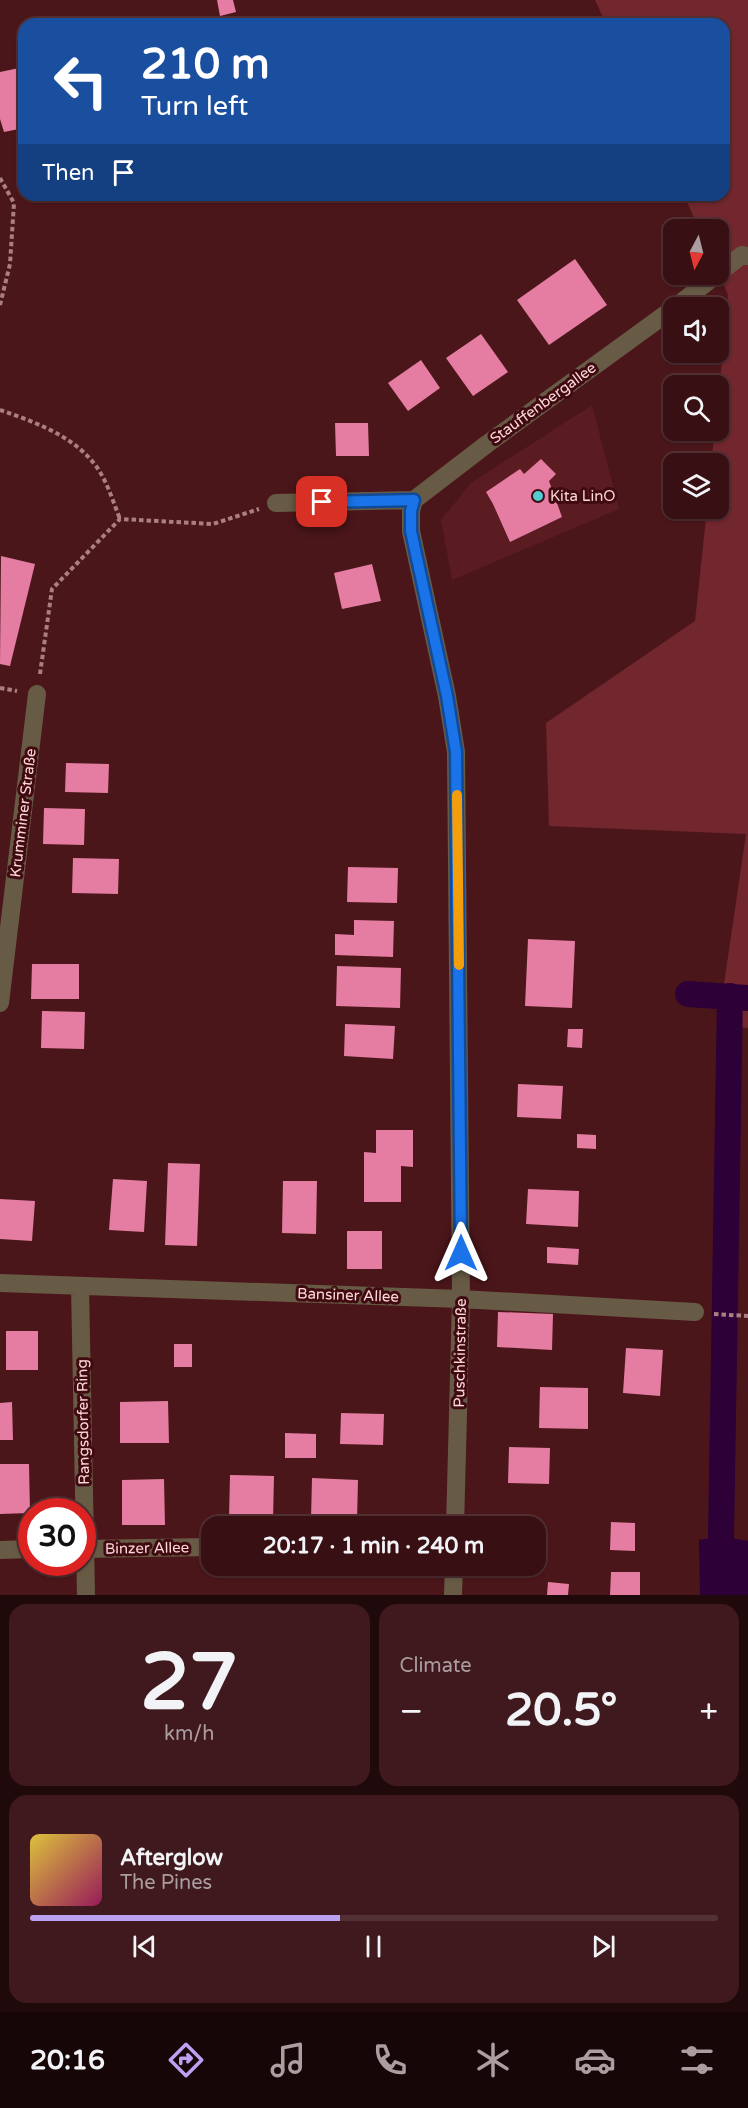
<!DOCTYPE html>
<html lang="en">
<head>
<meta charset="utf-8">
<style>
  body { margin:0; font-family:"Varela Round",sans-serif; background:#3f191d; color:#f1f3f6; height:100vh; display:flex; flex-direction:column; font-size:22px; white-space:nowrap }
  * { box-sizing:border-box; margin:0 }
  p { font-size:20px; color:#ab9da0 }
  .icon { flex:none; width:33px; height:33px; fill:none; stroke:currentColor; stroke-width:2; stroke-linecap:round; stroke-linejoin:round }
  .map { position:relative; height:1595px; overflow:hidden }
  .side { display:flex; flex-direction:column; gap:9px; padding:9px; background:#1f090b; flex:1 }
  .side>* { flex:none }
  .guide { position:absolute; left:18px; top:18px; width:712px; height:183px; border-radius:18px; box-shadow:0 2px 4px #0004,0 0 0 2px #523034; background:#1a4fa0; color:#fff; overflow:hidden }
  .needle { width:39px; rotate:187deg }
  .fabs { position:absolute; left:663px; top:219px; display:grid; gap:12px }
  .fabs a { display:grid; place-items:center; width:66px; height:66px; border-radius:12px; background:#381014; box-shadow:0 2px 4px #0004,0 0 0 2px #523034; font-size:30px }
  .speed { position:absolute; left:18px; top:1498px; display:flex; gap:12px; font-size:30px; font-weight:700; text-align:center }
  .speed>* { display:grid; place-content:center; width:78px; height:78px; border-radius:50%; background:#381014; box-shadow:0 2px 4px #0004,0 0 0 2px #523034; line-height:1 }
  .speed .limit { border:9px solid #d22; background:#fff; color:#111 }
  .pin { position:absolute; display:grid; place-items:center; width:51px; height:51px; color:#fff; margin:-26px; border-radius:12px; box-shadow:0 3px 9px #0006 }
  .me { position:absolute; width:66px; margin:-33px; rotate:0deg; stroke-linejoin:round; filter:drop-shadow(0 0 4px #0008) }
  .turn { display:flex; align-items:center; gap:21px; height:126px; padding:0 24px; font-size:27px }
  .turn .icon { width:78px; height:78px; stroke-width:2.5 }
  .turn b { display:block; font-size:42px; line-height:51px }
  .then { display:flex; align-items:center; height:57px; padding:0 24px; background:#0003; gap:12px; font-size:22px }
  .big { font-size:45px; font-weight:800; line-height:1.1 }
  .side .tile { flex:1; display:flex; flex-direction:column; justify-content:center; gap:9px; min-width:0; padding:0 21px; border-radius:18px; background:#3f191d }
  .side .dial { align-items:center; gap:0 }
  .dial b { font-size:78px; line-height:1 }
  .song { display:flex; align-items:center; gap:18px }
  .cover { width:72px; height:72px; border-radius:9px; background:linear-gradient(135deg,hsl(50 70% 55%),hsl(330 70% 35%)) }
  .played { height:6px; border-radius:3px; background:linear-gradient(90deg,#bca0f2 45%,#523034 45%) }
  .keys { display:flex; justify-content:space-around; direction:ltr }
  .heat { display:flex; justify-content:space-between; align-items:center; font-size:33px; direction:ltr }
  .side .tiles { flex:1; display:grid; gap:9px; grid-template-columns:1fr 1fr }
  .tile:last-child { grid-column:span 2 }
  .trip { position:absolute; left:201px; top:1516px; width:345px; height:60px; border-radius:18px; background:#381014; box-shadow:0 2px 4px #0004,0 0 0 2px #523034; font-weight:800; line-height:60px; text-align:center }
  .tabs { display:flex; height:96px; justify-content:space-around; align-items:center; background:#160608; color:#ab9da0 }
  .tabs .icon { width:42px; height:42px }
  .tabs .active { color:#bca0f2 }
  .tabs b { font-size:27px; color:#f1f3f6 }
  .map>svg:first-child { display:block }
  .built { fill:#5a1b21 }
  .green { fill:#72262d }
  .water { fill:#2d0038 }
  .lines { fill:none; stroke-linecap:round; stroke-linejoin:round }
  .canal { stroke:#2d0038; stroke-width:26 }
  .building { fill:#e47da1 }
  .path { stroke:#ab7e80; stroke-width:4; stroke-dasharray:4.5 3; stroke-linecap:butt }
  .minor { stroke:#685b45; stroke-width:18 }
  .route-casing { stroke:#114b97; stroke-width:15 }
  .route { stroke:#1a73e8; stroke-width:10 }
  .slow { stroke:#f59e0b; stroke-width:10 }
  .poi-dot { fill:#51ccd1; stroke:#400a11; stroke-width:2 }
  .labels { text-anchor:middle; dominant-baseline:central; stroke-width:6; stroke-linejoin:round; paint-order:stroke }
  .street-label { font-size:15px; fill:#fdd8d8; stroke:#400a11 }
  .poi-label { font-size:15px; fill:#fdd8d8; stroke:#400a11; text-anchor:start }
</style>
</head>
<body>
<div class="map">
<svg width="748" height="1595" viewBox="0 0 748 1595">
  <rect width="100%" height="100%" fill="#4b161a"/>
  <path class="built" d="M592 405 619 509 452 580 441 520 471 483Z"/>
  <path class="green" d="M595 0H748V1028L718 1025 746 834 549 826 546 723 695 621 707 509 718 508V464L711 463 715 431 718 430 719 392 728 295 719 273 718 230 699 229 684 195H724V24H606Z"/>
  <path class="water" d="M721 1536 748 1541V1595H700L699 1540Z"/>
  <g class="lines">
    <path class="canal" d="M688 994 748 998
      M721 1536 730 996"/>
  </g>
  <path class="building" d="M217 0H233L236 12 220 16Z
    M24 67V128L4 132 0 119V72Z
    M575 259 607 305 549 345 517 300Z
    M481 334 508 372 473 396 446 358Z
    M421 360 440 388 408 411 388 383Z
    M335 423H368L369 456H336Z
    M541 459 556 474 549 481 562 517 510 542 493 504 486 492 520 469 524 474Z
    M1 556 35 564 10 666 0 664Z
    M372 564 381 601 342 609 334 573Z
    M66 763 109 764 108 793 65 792Z
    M44 808 85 809 84 845 43 844Z
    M73 858 119 859 118 894 72 893Z
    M348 867 398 868 397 903 347 902Z
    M354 920 394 921 393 957 335 955V934L354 935Z
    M528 939 575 941 572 1008 525 1006Z
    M32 964H79V999H31Z
    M337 966 401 968 400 1008 336 1006Z
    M42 1011 85 1012 84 1049 41 1048Z
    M345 1024 395 1026 393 1059 344 1056Z
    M568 1029H583L582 1048 567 1047Z
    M518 1084 563 1086 561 1119 517 1117Z
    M376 1130H413V1167L401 1166V1202H364V1152L376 1153Z
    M577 1134 596 1135V1149L577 1148Z
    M168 1163 200 1164 197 1246 165 1245Z
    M113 1179 147 1181 144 1232 109 1230Z
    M283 1181H317L316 1234 282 1233Z
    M528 1189 579 1191 578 1227 526 1224Z
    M0 1199 35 1201 32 1241 0 1239Z
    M347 1231H382V1269H347Z
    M547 1247 579 1249 578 1265 547 1263Z
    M498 1312 553 1314 552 1350 497 1347Z
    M6 1331H38V1370H6Z
    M174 1344H192V1367H174Z
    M626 1348 663 1350 660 1396 623 1393Z
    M540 1387 588 1388V1429L539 1428Z
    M168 1401 169 1443H120V1402Z
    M12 1402 13 1440H0V1403Z
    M341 1413 384 1414 383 1445 340 1444Z
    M285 1433 316 1434V1458H285Z
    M509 1447 550 1448 549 1484 508 1483Z
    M0 1464H29L30 1513 0 1514Z
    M230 1475 274 1476 273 1520 229 1519Z
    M312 1478 358 1480 357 1521 311 1519Z
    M164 1479 165 1525H122V1480Z
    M611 1522 635 1523V1551L610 1550Z
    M611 1572H640V1595H610Z
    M548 1582 569 1584 568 1595H547Z"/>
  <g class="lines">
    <path class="path" d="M0 178 14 203 10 264 0 305
      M0 410C32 421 69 434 92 461 106 477 112 499 120 519
      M40 674 52 589 120 519 213 524 259 509
      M0 688 17 691
      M714 1314 748 1316"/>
    <path class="minor" d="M674 308 742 255 748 256
      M414 500 411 511V531L447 696 456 752 461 1299 455 1527
      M414 500 487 444 674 308
      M276 503 414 500
      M0 1003 37 694
      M0 1283 461 1299 695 1312
      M80 1286 86 1595
      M82 1549 212 1547
      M0 1550 32 1549
      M453 1595 454 1566"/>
  </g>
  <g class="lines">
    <g class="route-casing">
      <path id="route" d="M322 502 414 500 411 511V531L447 696 456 752 461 1253"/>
    </g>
    <use href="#route" class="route"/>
    <path class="slow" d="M457 795 459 965"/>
  </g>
  <circle class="poi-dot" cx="538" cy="496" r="6"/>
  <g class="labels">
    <g class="street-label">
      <text transform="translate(543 403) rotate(-36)">Stauffenbergallee</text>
      <text transform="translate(23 813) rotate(-83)">Krumminer Straße</text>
      <text transform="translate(348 1295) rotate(2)">Bansiner Allee</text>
      <text transform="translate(460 1353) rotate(-89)">Puschkinstraße</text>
      <text transform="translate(83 1422) rotate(-91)">Rangsdorfer Ring</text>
      <text transform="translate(147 1548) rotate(-1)">Binzer Allee</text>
    </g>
    <g class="poi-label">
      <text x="550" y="496">Kita LinO</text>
    </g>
  </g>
</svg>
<div class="fabs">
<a><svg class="needle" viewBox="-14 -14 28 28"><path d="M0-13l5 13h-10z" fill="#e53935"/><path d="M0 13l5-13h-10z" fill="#ab9da0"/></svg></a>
<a><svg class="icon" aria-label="sound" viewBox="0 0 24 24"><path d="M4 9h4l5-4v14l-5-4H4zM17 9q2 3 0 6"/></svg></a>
<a><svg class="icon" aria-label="search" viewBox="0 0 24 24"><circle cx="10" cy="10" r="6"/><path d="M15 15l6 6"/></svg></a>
<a><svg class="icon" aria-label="layers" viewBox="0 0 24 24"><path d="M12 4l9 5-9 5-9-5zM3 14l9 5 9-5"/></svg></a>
</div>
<div class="speed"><div class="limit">30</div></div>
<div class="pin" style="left:322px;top:502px;background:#d93025"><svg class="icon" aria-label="arrive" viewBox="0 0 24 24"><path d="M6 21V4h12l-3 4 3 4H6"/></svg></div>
<svg class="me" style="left:461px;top:1253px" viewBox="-20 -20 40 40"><path d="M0-17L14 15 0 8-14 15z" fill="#1a73e8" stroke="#fff" stroke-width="4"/></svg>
<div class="trip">20:17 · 1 min · 240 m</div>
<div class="guide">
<div class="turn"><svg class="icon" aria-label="left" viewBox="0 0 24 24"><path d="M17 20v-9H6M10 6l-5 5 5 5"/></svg><div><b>210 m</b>Turn left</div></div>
<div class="then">Then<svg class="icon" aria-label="arrive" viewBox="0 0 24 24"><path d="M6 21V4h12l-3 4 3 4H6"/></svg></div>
</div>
</div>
<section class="side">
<div class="tiles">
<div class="tile dial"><b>27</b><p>km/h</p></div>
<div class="tile"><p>Climate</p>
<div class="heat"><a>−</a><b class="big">20.5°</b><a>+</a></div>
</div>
<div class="tile">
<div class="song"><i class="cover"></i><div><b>Afterglow</b><p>The Pines</p></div></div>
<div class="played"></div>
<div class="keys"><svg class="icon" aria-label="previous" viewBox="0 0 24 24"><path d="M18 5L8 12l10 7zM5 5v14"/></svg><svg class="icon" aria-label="pause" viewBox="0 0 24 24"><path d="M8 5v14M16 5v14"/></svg><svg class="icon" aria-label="next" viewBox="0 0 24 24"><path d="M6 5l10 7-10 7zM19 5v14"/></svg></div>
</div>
</div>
</section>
<nav class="tabs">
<b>20:16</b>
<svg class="icon active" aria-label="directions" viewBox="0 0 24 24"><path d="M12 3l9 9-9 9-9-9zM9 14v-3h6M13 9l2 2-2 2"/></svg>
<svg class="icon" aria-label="music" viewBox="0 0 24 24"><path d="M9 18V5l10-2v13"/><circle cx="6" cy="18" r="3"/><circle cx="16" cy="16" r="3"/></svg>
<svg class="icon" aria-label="phone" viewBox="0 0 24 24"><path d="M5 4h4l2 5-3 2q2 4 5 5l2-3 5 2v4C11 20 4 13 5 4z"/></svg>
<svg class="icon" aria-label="climate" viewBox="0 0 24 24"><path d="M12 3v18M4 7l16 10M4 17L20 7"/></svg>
<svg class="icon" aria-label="car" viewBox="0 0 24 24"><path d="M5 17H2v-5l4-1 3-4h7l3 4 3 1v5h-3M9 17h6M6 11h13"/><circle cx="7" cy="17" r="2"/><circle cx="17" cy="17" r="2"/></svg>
<svg class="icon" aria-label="filters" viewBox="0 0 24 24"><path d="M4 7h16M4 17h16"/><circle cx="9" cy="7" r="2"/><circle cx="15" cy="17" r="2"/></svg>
</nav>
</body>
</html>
